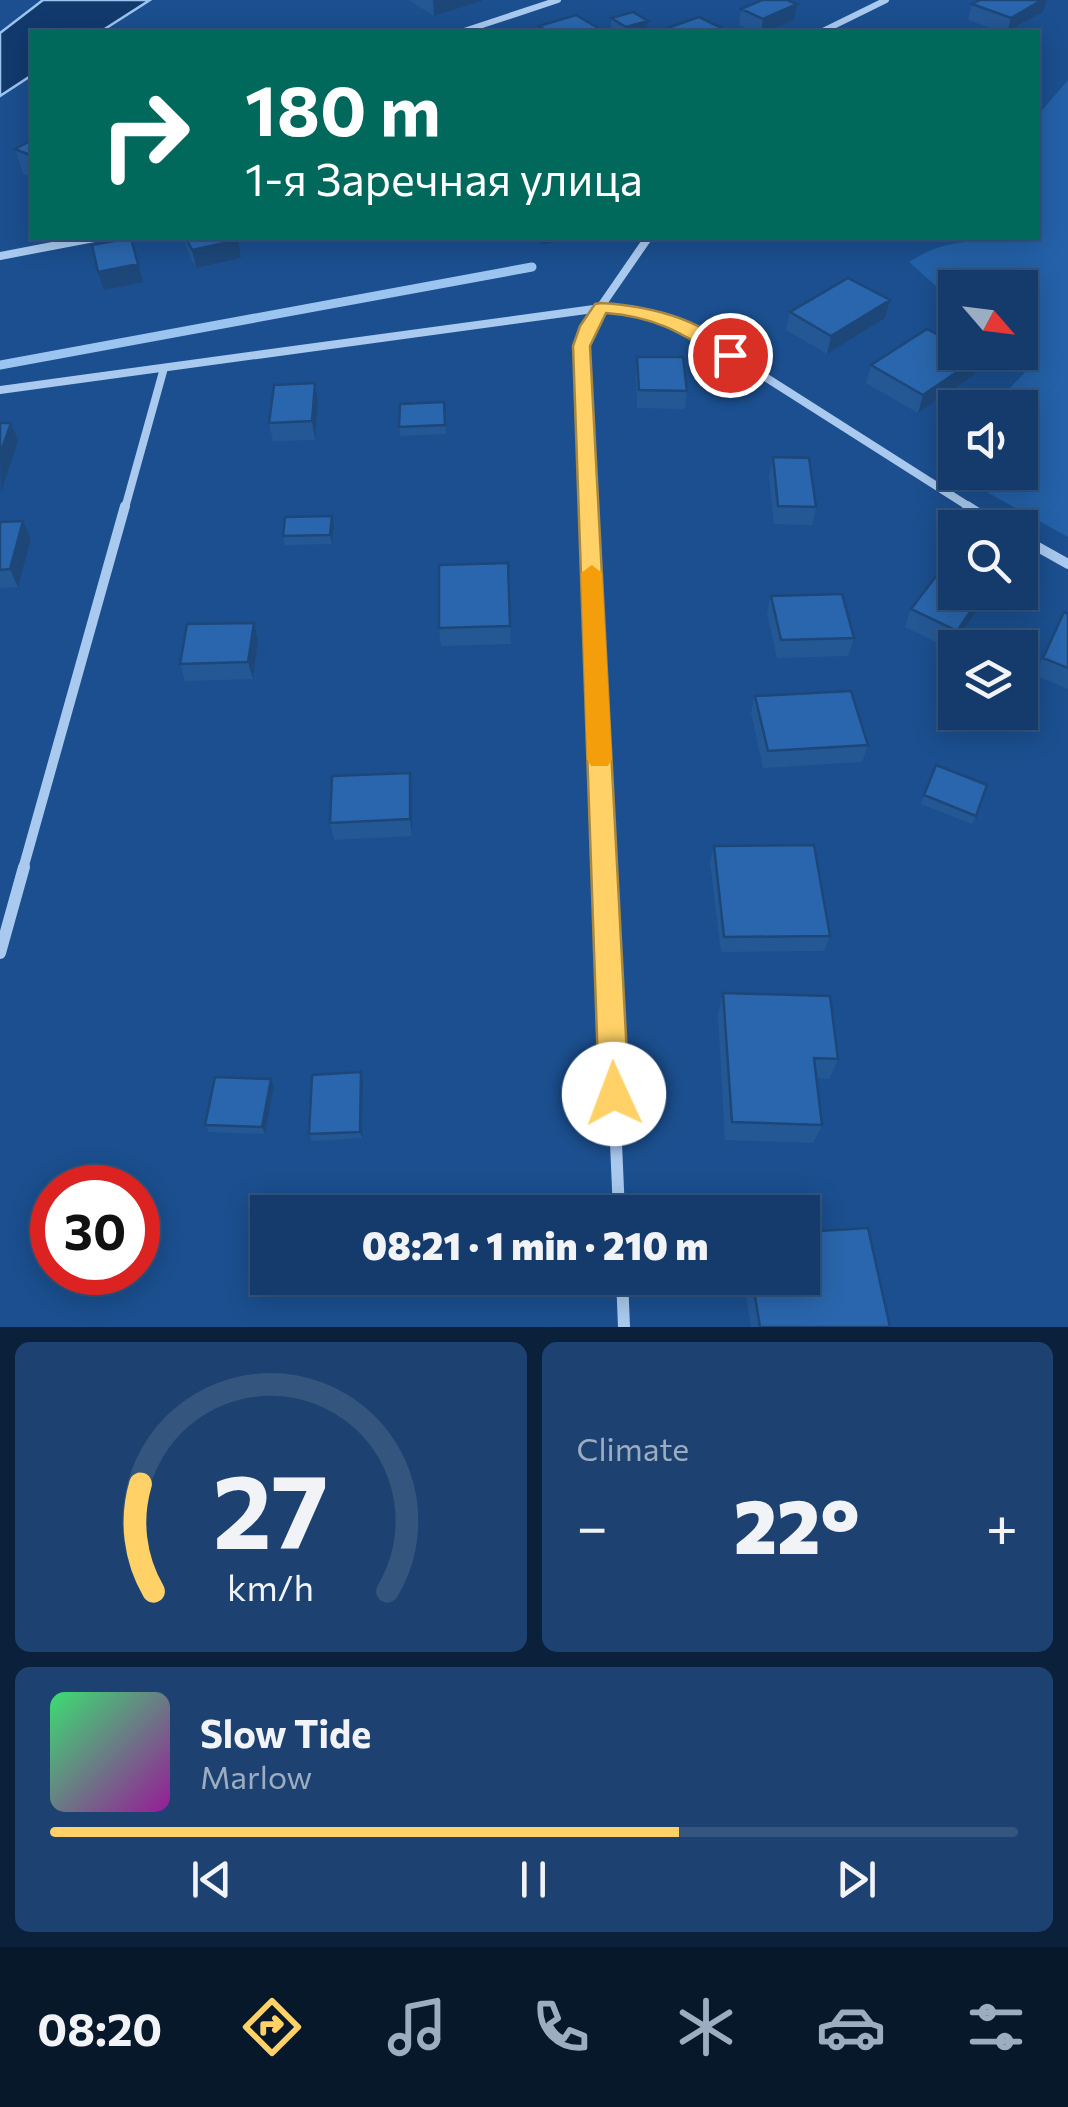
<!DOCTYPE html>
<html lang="en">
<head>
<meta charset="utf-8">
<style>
  body { margin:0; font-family:Commissioner,sans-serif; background:#1d4271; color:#f1f3f6; height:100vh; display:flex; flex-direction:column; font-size:38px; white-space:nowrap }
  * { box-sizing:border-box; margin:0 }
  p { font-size:32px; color:#9dadc1 }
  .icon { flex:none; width:55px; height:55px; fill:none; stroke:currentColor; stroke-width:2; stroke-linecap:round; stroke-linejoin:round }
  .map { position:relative; height:1327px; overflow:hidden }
  .panel { display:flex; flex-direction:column; gap:15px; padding:15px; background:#0b203b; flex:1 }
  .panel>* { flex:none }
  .top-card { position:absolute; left:30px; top:30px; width:1010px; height:210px; border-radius:0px; box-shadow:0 5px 25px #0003,0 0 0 2px #33557e; background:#00695c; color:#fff; overflow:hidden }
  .needle { width:65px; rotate:118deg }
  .tools { position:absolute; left:938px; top:270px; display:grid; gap:20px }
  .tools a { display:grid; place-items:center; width:100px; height:100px; border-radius:0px; background:#143b6b; box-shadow:0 5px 25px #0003,0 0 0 2px #33557e; font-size:50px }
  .speed { position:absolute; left:30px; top:1165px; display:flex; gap:20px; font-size:50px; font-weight:700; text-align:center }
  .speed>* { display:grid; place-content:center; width:130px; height:130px; border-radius:50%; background:#143b6b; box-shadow:0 5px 25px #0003,0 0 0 2px #33557e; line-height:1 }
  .speed .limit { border:15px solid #d22; background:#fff; color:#111 }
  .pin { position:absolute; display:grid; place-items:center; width:85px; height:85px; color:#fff; margin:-42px; border:5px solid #fff; border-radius:50%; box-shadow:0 2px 10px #0007 }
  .me { position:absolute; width:110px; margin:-55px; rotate:358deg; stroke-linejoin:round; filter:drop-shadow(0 0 8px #0008) }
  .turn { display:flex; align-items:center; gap:35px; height:210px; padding:0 50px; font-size:45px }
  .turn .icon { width:130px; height:130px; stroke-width:2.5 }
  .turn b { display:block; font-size:70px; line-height:85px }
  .big { font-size:75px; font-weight:800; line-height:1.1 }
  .panel .card { flex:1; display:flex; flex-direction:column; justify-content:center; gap:15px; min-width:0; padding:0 35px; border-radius:15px; background:#1d4271 }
  .panel .dial { align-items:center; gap:0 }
  .dial svg { height:260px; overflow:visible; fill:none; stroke:#33557e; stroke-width:7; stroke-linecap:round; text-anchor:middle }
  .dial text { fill:#f1f3f6; stroke:none }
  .song { display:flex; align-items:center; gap:30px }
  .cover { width:120px; height:120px; border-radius:15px; background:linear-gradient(135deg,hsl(140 70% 55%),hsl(300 70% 35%)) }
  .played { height:10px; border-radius:5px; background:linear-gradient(90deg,#ffd166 65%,#33557e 65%) }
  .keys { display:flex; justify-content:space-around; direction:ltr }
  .heat { display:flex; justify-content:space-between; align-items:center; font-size:55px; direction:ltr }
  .panel .tiles { flex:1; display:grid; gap:15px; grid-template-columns:1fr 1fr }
  .card:last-child { grid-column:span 2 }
  .trip { position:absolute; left:250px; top:1195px; width:570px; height:100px; border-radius:0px; background:#143b6b; box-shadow:0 5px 25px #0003,0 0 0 2px #33557e; font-weight:800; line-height:100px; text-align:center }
  .tab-bar { display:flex; height:160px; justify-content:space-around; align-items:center; background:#08182b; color:#9dadc1 }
  .tab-bar .icon { width:70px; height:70px }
  .tab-bar .current { color:#ffd166 }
  .tab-bar b { font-size:45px; color:#f1f3f6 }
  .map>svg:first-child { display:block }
  .green { fill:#2461a8 }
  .water { fill:#123a6d; stroke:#9cc4f0; stroke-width:2.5 }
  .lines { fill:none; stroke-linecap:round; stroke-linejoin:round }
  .stream { stroke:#9cc4f0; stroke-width:9 }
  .minor-far3 { stroke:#a9c9ee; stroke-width:6 }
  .minor-far2 { stroke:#a9c9ee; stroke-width:8 }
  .minor-far1 { stroke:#a9c9ee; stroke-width:10 }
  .minor { stroke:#a9c9ee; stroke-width:12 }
  .wall { fill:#245895 }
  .shaded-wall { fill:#1d4779 }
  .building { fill:#2a66ad; stroke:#1d4779; stroke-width:2.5 }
  .route { fill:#ffd166; stroke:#a68842; stroke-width:2.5 }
  .slow { fill:#f59e0b }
</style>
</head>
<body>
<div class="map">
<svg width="1068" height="1327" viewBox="0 0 1068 1327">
  <rect width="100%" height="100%" fill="#1b4f8f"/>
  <path class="green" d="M1068 80V537L938 465 955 447V472H1020V408L992 407 1028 369 1010 353 1020 352V288H955V303L909 262C925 252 938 246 957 243 969 241 979 243 990 238H1038V115Z"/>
  <path class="water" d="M43 0H150L100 32H32V75L0 96V33Z"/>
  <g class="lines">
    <path class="stream" d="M0 365 532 267"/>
    <path class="minor-far3" d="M461 32 558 0
      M821 32 886 0"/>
    <path class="minor-far2" d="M0 256 94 238
      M0 390 601 308C636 311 667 319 699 335L971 508
      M125 508 164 368
      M589 508 582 346 588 325 648 238"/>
    <path class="minor-far1" d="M589 506 604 869
      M967 506 1002 528
      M1020 537 1068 564
      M23 869 125 506"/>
    <path class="minor" d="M604 867 619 1212
      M0 953 24 867
      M622 1278 624 1327"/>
  </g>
  <path class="wall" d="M409 0H482V1L434 16Z
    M972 4 1043 12 1008 32H1002L968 20Z
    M741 9 794 20 766 32H755L739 25Z
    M611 18 648 21 647 29 635 32H621L611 27Z
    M32 140V178L23 174 15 149Z
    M184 238H236L241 258 196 268 187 249Z
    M890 300 885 318 827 354 786 330 790 312Z
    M637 357 687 391 685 409 637 408 636 375Z
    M871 365 974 375 918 413 866 383Z
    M315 383 318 401 315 440 273 441 269 423Z
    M444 402 446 434 400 436 399 427Z
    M773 457 816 507 812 525 774 524 769 476Z
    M23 521 31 539 18 587 0 588V522Z
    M334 525 332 544 285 545 283 536Z
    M508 563 511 644 441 646 439 628Z
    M955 592H985L980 606 950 649 905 627 911 609Z
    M771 596 854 638 848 656 777 658 767 613Z
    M1064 612 1068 614V689L1035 675Z
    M258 640 253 679 185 681 180 664Z
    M755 696 868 745 862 762 763 768 751 713Z
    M936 765 976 816 972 824 921 804Z
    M410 773 412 790V836L334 840 330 823Z
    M714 846 830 936 824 951 721 952 710 862Z
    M723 993 838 1059 829 1079 816 1078 822 1125 813 1143 725 1140 718 1014Z
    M361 1072 363 1079 362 1138 312 1141 309 1134Z
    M271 1079 274 1086 265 1134 209 1132 205 1125Z
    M743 1278H802L890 1327H751Z"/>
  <path class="shaded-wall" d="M433 0H482V1L434 16Z
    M1042 0H1047L1043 12 1007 32 1011 18Z
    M797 4 794 20 766 32H761L763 19Z
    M648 21 647 29 635 32H626V27Z
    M541 238H571L541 245Z
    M238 240 241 258 196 268 192 250Z
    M138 264 143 282 104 290 98 272Z
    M890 300 885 318 827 354 831 336Z
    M979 357 974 375 918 413 923 395Z
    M315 383 318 401 315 440 312 421Z
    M11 423 18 441 1 492 0 454Z
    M332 516 334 525 332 544 330 535Z
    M23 521 31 539 18 587 10 569Z
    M984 592H985L980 606 950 649 957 631Z
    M254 623 258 640 253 679 248 662Z
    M410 773 412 790V836L410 819Z
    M361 1072 363 1079 362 1138 360 1132Z
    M271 1079 274 1086 265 1134 262 1127Z"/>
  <path class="building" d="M762 0H787L797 4 763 19 741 9Z
    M980 0H1042L1011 18 972 4Z
    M633 12 648 21 626 27 611 18Z
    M576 15 598 28 584 32H549L539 26Z
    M699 17 730 32H656Z
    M32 140V156L15 149Z
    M131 238 138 264 98 272 92 245Z
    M186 238H236L238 240 192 250Z
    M848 278 890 300 831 336 790 312Z
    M927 329 955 344V352H971L979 357 923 395 871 365Z
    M637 357H683L687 391 639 390Z
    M315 383 312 421 269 423 274 385Z
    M444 402 445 425 399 427 400 404Z
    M0 423H11L0 454Z
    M773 457 809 458 816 507 778 506Z
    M332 516 330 535 283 536 285 517Z
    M23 521 10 569 0 570V522Z
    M508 563 510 626 439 628V565Z
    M943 567 955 573V592H984L957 631 911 609Z
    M842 594 854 638 781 640 771 596Z
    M1064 612 1068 614V668L1043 658Z
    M254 623 248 662 180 664 187 624Z
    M851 691 868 745 768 751 755 696Z
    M936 765 987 785 976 816 924 795Z
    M410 773V819L330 823 332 776Z
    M814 845 830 936 724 937 714 846Z
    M723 993 830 996 838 1059 814 1058 822 1125 732 1122Z
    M361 1072 360 1132 309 1134 312 1075Z
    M215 1077 271 1079 262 1127 205 1125Z
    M868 1228 890 1327H760L752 1278H802V1232Z"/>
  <path class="route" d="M601 303C650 306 703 319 739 355L730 360 724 359C681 333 657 317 606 313L590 346 629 1094 624 1105 614 1109 604 1105 599 1094 573 346 580 326 595 304Z"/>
  <path class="slow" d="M592 565 602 573 612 759 608 766H591L587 759 581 573Z"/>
</svg>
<div class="tools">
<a><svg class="needle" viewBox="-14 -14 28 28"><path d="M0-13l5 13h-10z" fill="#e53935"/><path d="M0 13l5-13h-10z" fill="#9dadc1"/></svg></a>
<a><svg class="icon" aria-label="sound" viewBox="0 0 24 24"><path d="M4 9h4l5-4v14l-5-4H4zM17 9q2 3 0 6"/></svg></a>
<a><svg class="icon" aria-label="search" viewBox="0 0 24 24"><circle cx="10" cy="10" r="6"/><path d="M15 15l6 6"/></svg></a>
<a><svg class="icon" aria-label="layers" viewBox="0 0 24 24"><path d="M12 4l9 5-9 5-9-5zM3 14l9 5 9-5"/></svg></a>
</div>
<div class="speed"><div class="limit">30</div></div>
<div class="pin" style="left:730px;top:355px;background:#d93025"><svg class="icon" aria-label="arrive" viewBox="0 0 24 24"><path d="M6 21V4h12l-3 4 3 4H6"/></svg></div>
<svg class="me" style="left:614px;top:1094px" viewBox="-20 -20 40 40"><circle r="19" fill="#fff"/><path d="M0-13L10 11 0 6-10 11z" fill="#ffd166"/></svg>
<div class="trip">08:21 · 1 min · 210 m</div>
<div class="top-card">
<div class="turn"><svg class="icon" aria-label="right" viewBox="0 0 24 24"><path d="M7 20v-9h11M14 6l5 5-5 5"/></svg><div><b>180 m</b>1-я Заречная улица</div></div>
</div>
</div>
<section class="panel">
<div class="tiles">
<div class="card dial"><svg viewBox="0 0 100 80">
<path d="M14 69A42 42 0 1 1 86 69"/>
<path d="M14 69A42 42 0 0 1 10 36" stroke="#ffd166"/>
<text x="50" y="56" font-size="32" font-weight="700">27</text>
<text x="50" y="72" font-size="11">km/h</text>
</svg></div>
<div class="card"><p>Climate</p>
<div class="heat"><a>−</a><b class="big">22°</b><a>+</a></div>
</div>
<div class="card">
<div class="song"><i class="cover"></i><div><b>Slow Tide</b><p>Marlow</p></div></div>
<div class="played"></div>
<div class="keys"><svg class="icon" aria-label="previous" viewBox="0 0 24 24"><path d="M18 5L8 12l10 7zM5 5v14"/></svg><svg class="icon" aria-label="pause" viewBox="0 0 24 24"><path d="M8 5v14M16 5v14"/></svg><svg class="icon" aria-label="next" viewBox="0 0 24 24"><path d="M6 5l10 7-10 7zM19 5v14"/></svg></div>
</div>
</div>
</section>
<nav class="tab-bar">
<b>08:20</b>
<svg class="icon current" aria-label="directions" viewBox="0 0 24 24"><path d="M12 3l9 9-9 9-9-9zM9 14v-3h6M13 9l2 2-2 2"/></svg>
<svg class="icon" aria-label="music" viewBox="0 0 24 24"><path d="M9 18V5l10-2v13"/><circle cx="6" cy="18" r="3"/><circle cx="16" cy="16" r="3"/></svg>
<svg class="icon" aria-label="phone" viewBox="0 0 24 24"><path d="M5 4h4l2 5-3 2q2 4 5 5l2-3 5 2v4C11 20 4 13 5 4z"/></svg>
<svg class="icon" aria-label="climate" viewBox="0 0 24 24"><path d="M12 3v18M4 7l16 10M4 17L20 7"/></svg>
<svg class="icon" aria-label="car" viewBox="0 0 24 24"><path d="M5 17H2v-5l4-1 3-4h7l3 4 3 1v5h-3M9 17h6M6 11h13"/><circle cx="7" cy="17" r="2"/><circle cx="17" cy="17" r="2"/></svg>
<svg class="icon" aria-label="filters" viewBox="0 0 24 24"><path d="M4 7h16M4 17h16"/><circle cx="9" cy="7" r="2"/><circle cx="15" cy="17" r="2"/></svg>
</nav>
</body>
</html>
